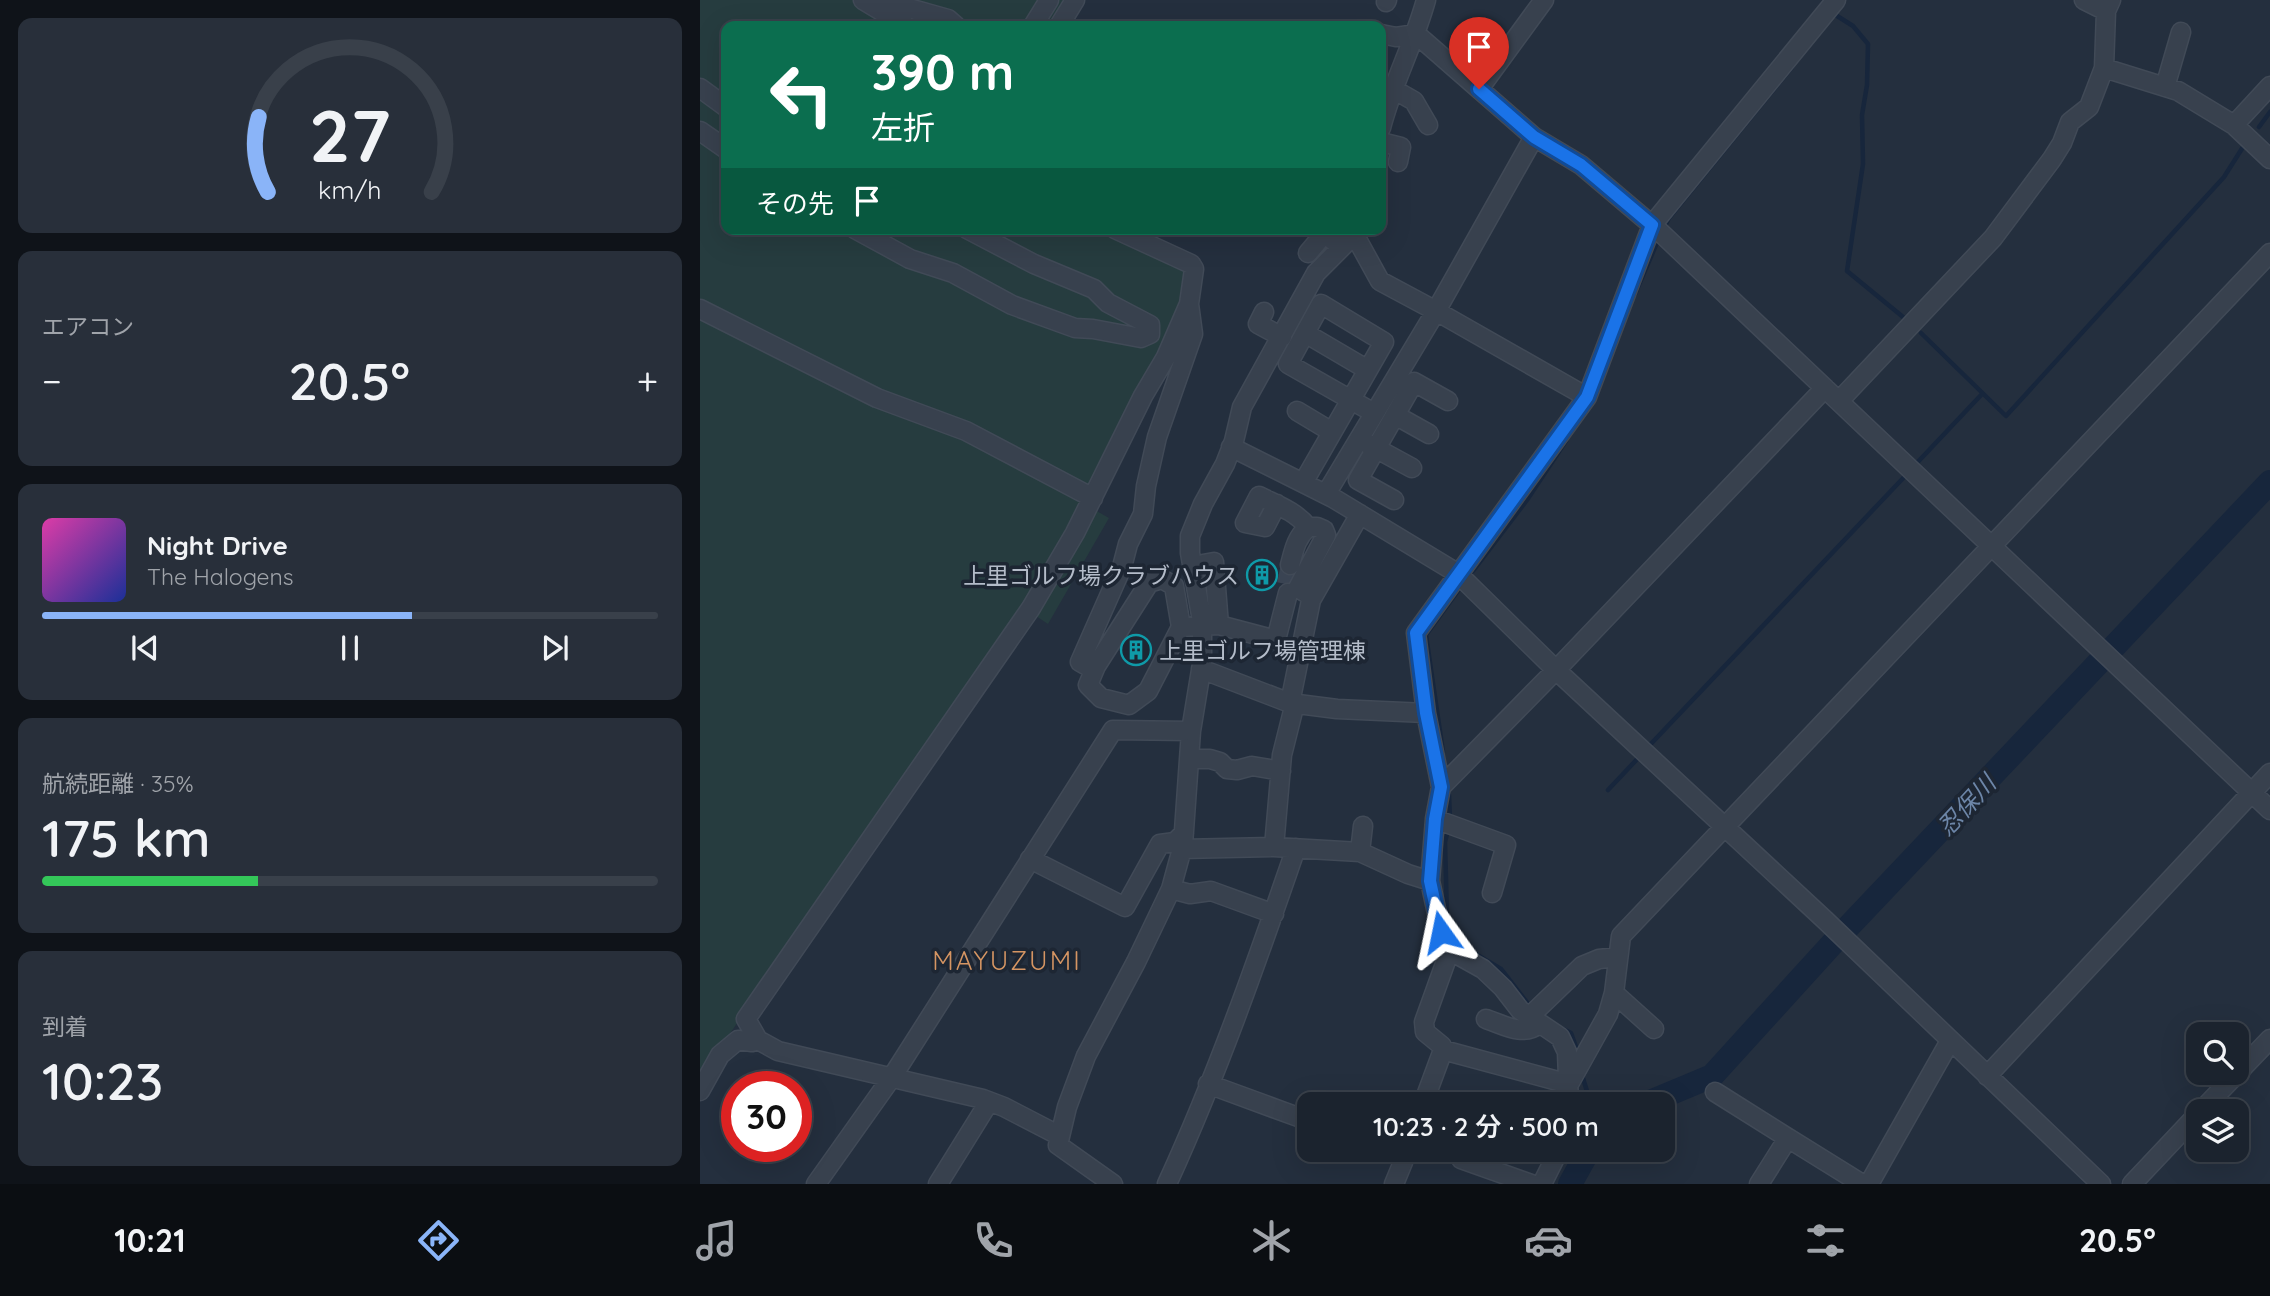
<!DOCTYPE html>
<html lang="ja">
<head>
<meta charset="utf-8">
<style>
  body { margin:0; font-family:Quicksand,"Noto Sans JP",sans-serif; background:#282f3a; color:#f1f3f6; height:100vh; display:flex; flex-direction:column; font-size:26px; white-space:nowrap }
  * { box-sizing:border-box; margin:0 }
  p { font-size:23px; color:#a0a4aa }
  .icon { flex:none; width:38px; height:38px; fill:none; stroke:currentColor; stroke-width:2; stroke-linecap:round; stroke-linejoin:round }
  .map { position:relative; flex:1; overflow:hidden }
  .drawer { display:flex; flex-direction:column; gap:18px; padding:18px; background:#0f1319; width:700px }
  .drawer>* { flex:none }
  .banner { position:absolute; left:21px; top:21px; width:665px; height:214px; border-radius:14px; box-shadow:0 7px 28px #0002,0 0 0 2px #39404a; background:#0b6e4f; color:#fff; overflow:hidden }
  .buttons { position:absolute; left:1486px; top:1022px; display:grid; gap:14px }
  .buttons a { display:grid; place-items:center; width:63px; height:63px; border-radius:14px; background:#1b232e; box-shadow:0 7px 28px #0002,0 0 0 2px #39404a; font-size:35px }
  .speed { position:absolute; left:21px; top:1071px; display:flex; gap:14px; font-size:35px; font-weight:700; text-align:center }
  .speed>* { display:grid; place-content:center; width:91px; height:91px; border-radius:50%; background:#1b232e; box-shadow:0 7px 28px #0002,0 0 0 2px #39404a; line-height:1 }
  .speed .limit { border:10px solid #d22; background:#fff; color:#111 }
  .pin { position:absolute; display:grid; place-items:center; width:60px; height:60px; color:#fff; margin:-72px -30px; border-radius:50% 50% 50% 0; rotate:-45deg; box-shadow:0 0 7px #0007 }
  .pin .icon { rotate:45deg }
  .me { position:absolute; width:77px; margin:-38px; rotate:348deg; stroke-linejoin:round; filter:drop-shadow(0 0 5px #0008) }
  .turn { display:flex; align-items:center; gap:24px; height:147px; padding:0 35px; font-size:32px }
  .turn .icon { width:91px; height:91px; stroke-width:2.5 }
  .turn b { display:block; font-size:49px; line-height:60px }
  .then { display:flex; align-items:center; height:66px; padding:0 35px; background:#0003; gap:14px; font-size:26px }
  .big { font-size:52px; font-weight:600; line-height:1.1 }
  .drawer .tile { flex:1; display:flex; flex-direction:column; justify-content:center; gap:10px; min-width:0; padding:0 24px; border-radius:14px; background:#282f3a }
  .drawer .dial { align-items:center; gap:0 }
  .dial svg { height:182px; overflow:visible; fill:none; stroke:#39404a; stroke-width:7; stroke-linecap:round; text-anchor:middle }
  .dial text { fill:#f1f3f6; stroke:none }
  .song { display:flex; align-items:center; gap:21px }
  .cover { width:84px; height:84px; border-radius:10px; background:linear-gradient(135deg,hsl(320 70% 55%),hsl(230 70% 35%)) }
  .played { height:7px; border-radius:4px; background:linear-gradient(90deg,#8ab4f8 60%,#39404a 60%) }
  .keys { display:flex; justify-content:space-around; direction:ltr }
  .heat { display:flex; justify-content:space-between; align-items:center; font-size:38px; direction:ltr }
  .charge { height:10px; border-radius:5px; background:linear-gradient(90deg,#34c759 35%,#39404a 0) }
  .trip { position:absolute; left:597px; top:1092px; width:378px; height:70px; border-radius:14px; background:#1b232e; box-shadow:0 7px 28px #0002,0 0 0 2px #39404a; font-weight:600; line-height:70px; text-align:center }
  .tabs { display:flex; height:112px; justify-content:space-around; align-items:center; background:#0b0e12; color:#a0a4aa }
  .tabs .icon { width:49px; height:49px }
  .tabs .current { color:#8ab4f8 }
  .tabs b { font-size:32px; color:#f1f3f6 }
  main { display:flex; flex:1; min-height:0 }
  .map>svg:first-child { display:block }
  .green { fill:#263c3f }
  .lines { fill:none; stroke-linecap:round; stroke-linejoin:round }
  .stream { stroke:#17263c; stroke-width:4.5 }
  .river { stroke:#17263c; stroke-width:24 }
  .minor-tunnel { stroke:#3a4453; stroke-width:18; stroke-dasharray:18 9; stroke-linecap:butt }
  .minor-casing { stroke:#414a57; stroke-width:21 }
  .minor { stroke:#38414e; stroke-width:18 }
  .route-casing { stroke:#114b97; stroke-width:18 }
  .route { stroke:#1a73e8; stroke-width:12 }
  .labels { text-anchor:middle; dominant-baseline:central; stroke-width:7; stroke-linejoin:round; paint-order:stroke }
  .poi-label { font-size:23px; fill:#b4bcc9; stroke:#1d2633; text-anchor:end }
  .water-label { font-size:24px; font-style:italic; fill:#6d86a8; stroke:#1d2633 }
  .quarter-label { font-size:26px; letter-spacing:2px; fill:#d59563; stroke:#1d2633 }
</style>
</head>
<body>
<main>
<section class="drawer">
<div class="tile dial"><svg viewBox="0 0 100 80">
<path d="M14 69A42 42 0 1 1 86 69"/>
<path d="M14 69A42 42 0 0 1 10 36" stroke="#8ab4f8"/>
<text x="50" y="56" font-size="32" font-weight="700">27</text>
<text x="50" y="72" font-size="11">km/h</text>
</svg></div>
<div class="tile"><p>エアコン</p>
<div class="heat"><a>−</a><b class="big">20.5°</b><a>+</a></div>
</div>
<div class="tile">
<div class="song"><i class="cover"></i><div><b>Night Drive</b><p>The Halogens</p></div></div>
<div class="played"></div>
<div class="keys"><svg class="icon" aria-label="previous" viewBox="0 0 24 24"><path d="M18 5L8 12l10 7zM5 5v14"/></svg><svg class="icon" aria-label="pause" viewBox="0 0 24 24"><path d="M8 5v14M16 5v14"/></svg><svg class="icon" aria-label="next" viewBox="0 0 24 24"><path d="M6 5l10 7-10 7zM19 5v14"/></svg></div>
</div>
<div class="tile"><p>航続距離 · 35%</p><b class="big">175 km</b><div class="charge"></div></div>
<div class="tile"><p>到着</p><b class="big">10:23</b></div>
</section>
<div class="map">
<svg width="1570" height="1184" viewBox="0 0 1570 1184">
  <rect width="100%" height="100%" fill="#242f3e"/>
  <path class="green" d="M0 0H365L348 26H26V229H405L489 268 483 301 386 505 409 518 348 624 324 608 13 1058 0 1081Z"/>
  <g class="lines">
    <path class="stream" d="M1132 17 1134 14 1153 26 1168 44 1167 85 1162 115 1163 164 1147 271 1203 317
      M1559 127 1570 112
      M963 230 969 218 1092 67
      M935 294 959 238
      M1221 333 1306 416 1524 177 1543 147
      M1214 466 1282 394
      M773 571 827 500 866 441
      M947 748 1208 473
      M743 752 726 635 758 591
      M908 790 941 755
      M749 795 750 818
      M748 830 745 842 747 916 764 947 801 969 832 1009
      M863 1029 871 1033 876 1047
      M881 1072 891 1104"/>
    <path class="river" d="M945 1104 1012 1076 1133 943 1570 482
      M870 1184 889 1150"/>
    <path class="minor-tunnel" d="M586 584 590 565"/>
    <g class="minor-casing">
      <path id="minor" d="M163 0 206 26
        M180 0 248 19 256 26
        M1384 0 1406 11
        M686 2 687 0
        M333 26 349 0
        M359 26 375 0
        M681 34 696 37 716 34 834 137 881 165 959 231 1570 810
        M1404 68 1478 91 1534 125 1570 159
        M1465 87 1481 32
        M0 88 26 107
        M693 89 714 101 728 125
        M779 89 844 0
        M1534 125 1570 86
        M681 128C692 84 714 44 726 0
        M0 131 26 149
        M681 142 701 147 698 162
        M155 229 210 259 253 273 312 305 375 328 393 329 441 338 450 334V325L408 303 394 289 334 264 267 229
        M618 229 642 247
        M653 232 680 281 736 311 887 397
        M608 253 623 235
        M0 309 177 398 266 431 393 498
        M564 312 558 324 582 337
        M605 333 668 370
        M1139 401 1293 238 1352 159 1362 143 1370 122 1389 107 1404 68 1406 11 1411 0
        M597 411 632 432
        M695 415 729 434
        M668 444 712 468
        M531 447 633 498 757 573 856 670 1125 920 1401 1184
        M603 483C630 436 657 389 684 342L621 304 588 364 674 413
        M626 494 736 311 834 137
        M694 500 658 480 714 382 748 401
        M577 504 565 527 545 523 559 496C577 505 595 511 608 527
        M503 564 514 562 519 625
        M590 565C594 550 596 538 608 527H617L624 530 626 535 598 588 612 597
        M481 627 448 691 429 705 401 698 388 685 396 666 449 583 462 579 474 586 481 627 519 625 576 640 588 593
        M501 669 590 703 637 709 726 713
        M394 670 380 662 422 567 428 544 443 514 446 486 457 437 493 334 489 304 494 269 491 264 415 229
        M590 703 611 600 660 514
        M489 759H510L520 762 527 769 537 770 552 766 581 771
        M741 787 856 670 1125 388
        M735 819 806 845 792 893
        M574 847 582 755 595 703
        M481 849 574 847 660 852 708 874 730 881
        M660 852 663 826
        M330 859 425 907 460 844 475 842 484 833
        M471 889 490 894 511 891 574 914
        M914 993 954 1029
        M829 1017 882 966 899 959 918 957
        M786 1019C804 1025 823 1037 839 1024
        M743 1050 869 1084
        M1287 1076 1570 773
        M508 1084 609 1121
        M869 1084 908 1014 914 993 921 936 1570 253
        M0 1091 20 1055 38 1040 52 1042 58 1040
        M1015 1092 1088 1138
        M723 1104 743 1050 742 1046 725 1032 724 1022 751 947
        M869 1104 867 1052 860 1037 820 1010 803 988 783 969 756 954 741 932 730 881 735 819 741 787 726 713 716 633 887 397 952 225 1136 0
        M1501 1111 1570 1039
        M360 1136 304 1107 283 1099 78 1051 58 1040 46 1019 331 608 375 533 443 396 466 357 489 304
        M686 1150 706 1157
        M761 1159 831 1184
        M116 1184 192 1077 413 730 491 731
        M238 1184 289 1102
        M413 1184 358 1145 367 1107 386 1056 436 962 471 889 483 845 491 731 502 664V621L490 553V536L503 504 525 464 534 441 542 407 616 273 649 240 655 229
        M467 1184C517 1075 557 961 596 848
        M694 1184 708 1150
        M842 1184 859 1150
        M1059 1184 1088 1138 1162 1184
        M1169 1184 1250 1041
        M1432 1184 1498 1114"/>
    </g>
    <use href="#minor" class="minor"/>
  </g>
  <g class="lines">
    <g class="route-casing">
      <path id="route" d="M741 932 730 881 735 819 741 787 726 713 716 633 887 397 952 225 881 165 834 137 779 89"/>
    </g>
    <use href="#route" class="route"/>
  </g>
  <defs>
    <g id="building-ring" transform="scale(1.575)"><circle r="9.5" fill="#1d2633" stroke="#0f9aa8" stroke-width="1.5"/><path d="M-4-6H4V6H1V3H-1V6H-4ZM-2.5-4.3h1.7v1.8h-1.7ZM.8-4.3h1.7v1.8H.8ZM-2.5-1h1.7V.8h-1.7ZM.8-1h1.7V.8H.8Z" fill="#0f9aa8"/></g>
  </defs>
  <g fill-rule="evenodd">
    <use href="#building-ring" x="562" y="575"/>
    <use href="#building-ring" x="436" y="650"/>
  </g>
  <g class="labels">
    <g class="poi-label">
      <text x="539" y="575">上里ゴルフ場クラブハウス</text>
      <text x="459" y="650" text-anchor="start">上里ゴルフ場管理棟</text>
    </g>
    <g class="water-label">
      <text transform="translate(1266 805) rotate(-47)">忍保川</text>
    </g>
    <g class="quarter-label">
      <text x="307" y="960">MAYUZUMI</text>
    </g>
  </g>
</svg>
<div class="buttons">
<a><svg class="icon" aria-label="search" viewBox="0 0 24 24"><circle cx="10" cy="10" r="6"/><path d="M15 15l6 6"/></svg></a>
<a><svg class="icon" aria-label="layers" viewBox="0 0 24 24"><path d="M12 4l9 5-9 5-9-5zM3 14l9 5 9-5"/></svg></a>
</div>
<div class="speed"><div class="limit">30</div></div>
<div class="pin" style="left:779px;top:89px;background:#d93025"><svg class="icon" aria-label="arrive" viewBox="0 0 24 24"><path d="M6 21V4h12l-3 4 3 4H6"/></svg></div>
<svg class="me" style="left:741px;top:932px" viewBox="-20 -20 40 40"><path d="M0-17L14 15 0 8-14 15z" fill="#1a73e8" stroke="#fff" stroke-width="4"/></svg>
<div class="trip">10:23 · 2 分 · 500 m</div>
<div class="banner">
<div class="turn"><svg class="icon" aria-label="left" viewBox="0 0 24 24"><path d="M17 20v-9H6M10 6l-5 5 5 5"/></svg><div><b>390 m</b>左折</div></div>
<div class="then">その先<svg class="icon" aria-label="arrive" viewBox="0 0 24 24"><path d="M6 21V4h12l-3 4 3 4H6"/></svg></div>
</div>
</div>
</main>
<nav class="tabs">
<b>10:21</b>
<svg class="icon current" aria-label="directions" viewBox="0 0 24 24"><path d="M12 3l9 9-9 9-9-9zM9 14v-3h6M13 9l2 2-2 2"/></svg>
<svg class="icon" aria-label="music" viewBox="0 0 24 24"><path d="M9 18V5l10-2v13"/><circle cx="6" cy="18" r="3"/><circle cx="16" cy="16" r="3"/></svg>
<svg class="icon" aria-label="phone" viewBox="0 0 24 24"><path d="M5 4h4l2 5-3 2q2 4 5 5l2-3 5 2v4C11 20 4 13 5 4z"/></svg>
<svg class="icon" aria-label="climate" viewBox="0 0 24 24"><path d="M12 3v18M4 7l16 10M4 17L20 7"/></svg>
<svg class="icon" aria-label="car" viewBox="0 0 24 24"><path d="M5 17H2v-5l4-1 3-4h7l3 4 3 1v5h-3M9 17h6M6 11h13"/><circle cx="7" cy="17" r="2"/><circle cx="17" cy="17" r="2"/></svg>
<svg class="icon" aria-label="filters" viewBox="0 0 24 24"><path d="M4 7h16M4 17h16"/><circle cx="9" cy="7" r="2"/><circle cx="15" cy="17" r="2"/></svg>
<b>20.5°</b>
</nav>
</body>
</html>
